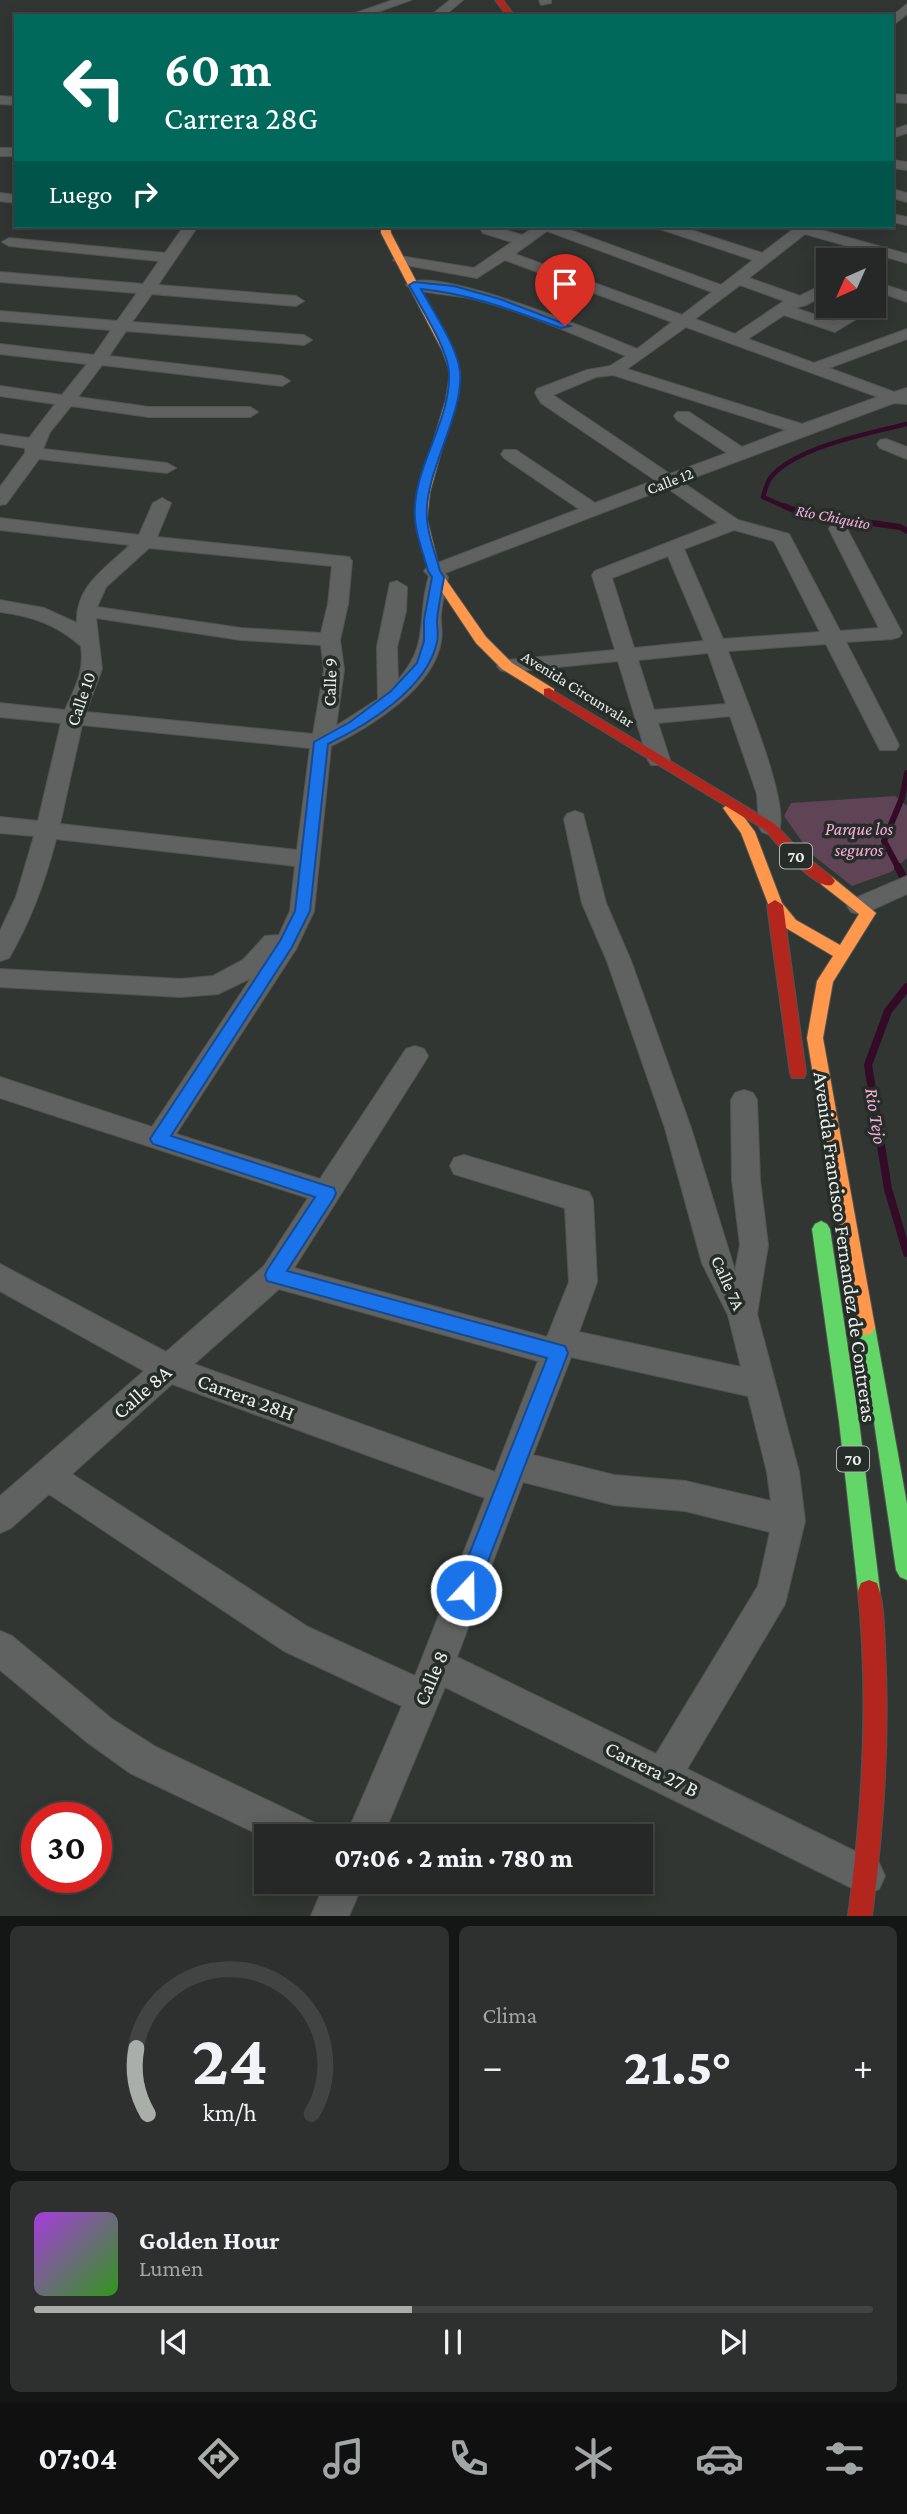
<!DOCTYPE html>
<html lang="es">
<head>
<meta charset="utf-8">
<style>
  body { margin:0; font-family:"Crimson Pro",serif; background:#2d302e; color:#f1f3f6; height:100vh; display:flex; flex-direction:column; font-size:26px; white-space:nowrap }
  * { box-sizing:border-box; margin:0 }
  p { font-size:23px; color:#a3a6a7 }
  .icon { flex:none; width:38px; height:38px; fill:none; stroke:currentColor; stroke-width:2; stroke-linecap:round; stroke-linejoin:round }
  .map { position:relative; height:1916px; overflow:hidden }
  .drawer { display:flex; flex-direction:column; gap:10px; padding:10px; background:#141615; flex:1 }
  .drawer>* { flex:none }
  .top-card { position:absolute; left:14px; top:14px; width:880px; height:214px; border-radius:0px; box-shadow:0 4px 18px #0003,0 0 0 2px #424443; background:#00695c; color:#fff; overflow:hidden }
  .needle { width:46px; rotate:225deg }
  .controls { position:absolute; left:816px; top:248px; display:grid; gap:14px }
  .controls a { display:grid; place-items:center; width:70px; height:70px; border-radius:0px; background:#252826; box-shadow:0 4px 18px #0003,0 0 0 2px #424443; font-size:35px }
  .speed { position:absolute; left:21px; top:1802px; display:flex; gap:14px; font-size:35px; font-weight:700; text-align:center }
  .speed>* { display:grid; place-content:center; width:91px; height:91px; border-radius:50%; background:#252826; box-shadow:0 4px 18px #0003,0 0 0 2px #424443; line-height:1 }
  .speed .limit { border:10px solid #d22; background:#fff; color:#111 }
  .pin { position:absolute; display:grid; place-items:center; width:60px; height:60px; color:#fff; margin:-72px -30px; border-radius:50% 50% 50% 0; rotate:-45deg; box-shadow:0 0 7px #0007 }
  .pin .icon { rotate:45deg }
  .me { position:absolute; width:77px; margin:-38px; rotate:21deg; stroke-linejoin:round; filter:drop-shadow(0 0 5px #0008) }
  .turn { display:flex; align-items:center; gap:24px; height:147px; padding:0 35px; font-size:32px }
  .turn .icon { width:91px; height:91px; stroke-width:2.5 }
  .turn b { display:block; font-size:49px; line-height:60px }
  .then { display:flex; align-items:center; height:66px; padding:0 35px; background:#0003; gap:14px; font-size:26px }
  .big { font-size:52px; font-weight:800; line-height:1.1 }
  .drawer .tile { flex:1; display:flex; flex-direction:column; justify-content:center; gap:10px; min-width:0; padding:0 24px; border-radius:10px; background:#2d302e }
  .drawer .dial { align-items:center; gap:0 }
  .dial svg { height:182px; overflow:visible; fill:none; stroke:#424443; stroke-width:7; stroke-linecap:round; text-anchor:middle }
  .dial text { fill:#f1f3f6; stroke:none }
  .song { display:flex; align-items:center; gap:21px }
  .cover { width:84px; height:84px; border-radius:10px; background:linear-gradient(135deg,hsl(280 70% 55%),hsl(110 70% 35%)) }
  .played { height:7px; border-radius:4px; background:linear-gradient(90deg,#a9aeab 45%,#424443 45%) }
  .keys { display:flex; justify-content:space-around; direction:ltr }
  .heat { display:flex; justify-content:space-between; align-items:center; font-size:38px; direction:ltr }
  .drawer .tiles { flex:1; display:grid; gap:10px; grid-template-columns:1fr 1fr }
  .tile:last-child { grid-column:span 2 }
  .trip { position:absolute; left:254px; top:1824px; width:399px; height:70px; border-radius:0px; background:#252826; box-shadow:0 4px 18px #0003,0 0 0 2px #424443; font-weight:800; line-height:70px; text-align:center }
  .tabs { display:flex; height:112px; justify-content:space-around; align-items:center; background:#0f100f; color:#a3a6a7 }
  .tabs .icon { width:49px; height:49px }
  .tabs .current { color:#a9aeab }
  .tabs b { font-size:32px; color:#f1f3f6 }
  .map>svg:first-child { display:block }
  .green { fill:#5e4454 }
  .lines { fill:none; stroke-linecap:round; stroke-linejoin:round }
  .stream-far2 { stroke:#330b27; stroke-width:4.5 }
  .stream-far1 { stroke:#330b27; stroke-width:6 }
  .stream { stroke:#330b27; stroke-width:8 }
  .street-casing { stroke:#505452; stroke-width:2 }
  .fast-casing { stroke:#505452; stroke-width:2 }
  .slow-casing { stroke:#505452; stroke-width:2 }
  .jam-casing { stroke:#505452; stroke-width:2 }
  .street { fill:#606261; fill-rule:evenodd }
  .fast { fill:#63d668; fill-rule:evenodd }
  .slow { fill:#ff974d; fill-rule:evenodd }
  .jam { fill:#b3261e; fill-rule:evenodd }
  .route { fill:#1a73e8; stroke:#114b97; stroke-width:2 }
  .labels { text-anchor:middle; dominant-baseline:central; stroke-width:7; stroke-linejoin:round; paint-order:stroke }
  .far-street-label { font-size:16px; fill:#eaefec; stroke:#262d29 }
  .far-water-label { font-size:16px; font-style:italic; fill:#fcaddd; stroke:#262d29 }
  .shield { fill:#262d29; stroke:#afb5b2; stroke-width:2 }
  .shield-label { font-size:16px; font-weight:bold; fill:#eaefec }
  .street-label { font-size:18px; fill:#eaefec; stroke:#262d29 }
  .park-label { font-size:18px; font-style:italic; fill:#fdadde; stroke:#262d29 }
  .water-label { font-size:19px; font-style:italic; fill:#fcaddd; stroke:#262d29 }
  .near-street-label { font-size:21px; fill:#eaefec; stroke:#262d29 }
</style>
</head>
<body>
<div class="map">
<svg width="907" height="1916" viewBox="0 0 907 1916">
  <rect width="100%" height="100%" fill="#313633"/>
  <path class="green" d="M895 796 907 806V858L891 872 852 886 810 853 784 816 791 803Z"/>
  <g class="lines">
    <path class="stream-far2" d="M788 508 763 497C765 490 767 482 771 477 796 447 870 433 907 424"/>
    <path class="stream-far1" d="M784 506 801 513 900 527 907 531
      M899 869 884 841 902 798 907 773"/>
    <path class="stream" d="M898 867 907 884
      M907 987 888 1011 868 1065 888 1189 907 1253"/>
    <g class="street-casing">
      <path id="street" d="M393 0H411L366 16H347Z
        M450 0H463L444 16H430Z
        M539 0H551V3L541 5Z
        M907 4V14L892 26V16Z
        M892 94 907 95V103L892 102Z
        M0 96 16 97V105L0 104Z
        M907 125V133L892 138V130Z
        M0 148H16V156H0Z
        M892 160 907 162V170L892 168Z
        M892 189 907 193V202L892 198Z
        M0 193 16 195V203L0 201Z
        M892 214 907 217V225L892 222Z
        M184 226H198L158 285 296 296 304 301 296 306 152 294 132 322 304 335 312 340 304 345 126 331 109 356 282 376 290 381 282 386 102 365 78 397 149 407H250L258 412 250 417H149L71 406 50 432 43 449 167 463 176 468 167 473 39 459 6 504 0 505V487L25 453V448L0 444V434L29 438 55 404 0 396V386L62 395 87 364 0 354V344L94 355 111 330 0 321V311L117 321 137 293 0 282V272L143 284 159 261 9 246 2 242 9 238 165 253Z
        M484 226H499L498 228 522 235 536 226H559L721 285 753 260 660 229 658 226H679L762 253 792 230 785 226H807L907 254V263L805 234 749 278 800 296 828 282V293L806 305 795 308 834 321 859 306H873V302L878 306 835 332 784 315 748 339 814 363 907 329V339L829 368 894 392 907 388V404L894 403 682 482 738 520 789 534 840 631 879 628 829 529 831 525H845L902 633 899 637 892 639 846 642 899 745 896 750H880L826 644 728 651C739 682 793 808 778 832L770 835 762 832 759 827 757 794 730 716 658 723 670 760 667 765H651L648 760 618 661 507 672 500 670 497 666 500 662 507 660 615 650 592 575 595 571 718 523 667 488 445 573 448 577C446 589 442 602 441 614 440 623 443 632 441 641 434 688 370 727 331 746L314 911 296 949 176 1134 320 1179 406 1049 415 1046 424 1049 428 1056 424 1063 294 1268 547 1337 569 1282 565 1208 454 1174 450 1166 454 1158 464 1155 589 1192 593 1200 597 1282 579 1332 741 1367 728 1315 702 1263 665 1128 607 961 582 903 564 819 567 814 575 811 583 814 606 903 631 961 691 1128 735 1271 740 1245 732 1180 731 1100 735 1093 744 1090 753 1093 757 1100 760 1180 768 1245 757 1314 799 1472 805 1521 785 1604 687 1769 879 1863 885 1876 879 1889 866 1895 445 1687 383 1836H346L402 1706 284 1651 49 1494 11 1528 0 1533V1496L144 1371 0 1291V1264L166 1352 264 1266 308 1198 0 1098V1077L152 1127 251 978 218 994 181 997 0 987V969L181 979 213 976 243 960 265 936 279 935 290 911 295 866 56 839C45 882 31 920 9 958L0 961V931L16 897 34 836 0 833V817L38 821 61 723 0 717V703L65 710C75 688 85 671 81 646 56 624 32 616 0 612V600L44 608 77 623C75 586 106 568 130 545L0 530V518L139 535 153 503 162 498 171 503 157 537 349 557 352 561 348 604 340 640 344 670 336 726 378 699 377 647 390 583 397 581 407 587 406 611 397 647 398 680C431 643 416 618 429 576L424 571 427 567 579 509 504 458 501 454 504 450H516L595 503 655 480 541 403 535 393 537 389 587 370 610 366 626 356C575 335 523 311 469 298 454 295 415 293 406 285 430 262 604 335 637 349L672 322 505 260 477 278 400 264 393 260 400 256 474 268 512 242 483 233 481 230ZM547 231 712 292 682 315 515 254ZM740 285 784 301 735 334 695 319ZM686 327 878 397 802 424 627 369ZM613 375 786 430 742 447 689 412H677L674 416 677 420 727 453 670 474 553 395 596 377ZM734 530 774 541 820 632 723 639 684 549ZM149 548 332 566 328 604 321 633 241 628 97 607 106 587ZM668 556 704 641 634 648 612 578ZM96 618 241 640 321 645 324 670 313 734 86 712 102 669ZM708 653 726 704 654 710 638 660ZM82 725 310 748 297 850 60 824ZM279 1289 538 1361 495 1472 194 1364ZM571 1357 748 1396 767 1472 771 1501 685 1481 614 1475 533 1455ZM172 1384 485 1498 415 1676 308 1627 72 1474ZM523 1482 614 1505 685 1511 770 1532 758 1586 656 1754 457 1657Z
        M873 281 907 292V302L873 290Z
        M886 439 907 447V459L880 448 877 444 880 440Z
        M907 876V894L867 912 859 914 851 912 847 906 851 900Z
        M0 1631 12 1636 112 1719 156 1747 315 1823 320 1836H266V1838L130 1773 88 1743 0 1670Z
        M326 1881H364L349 1916H311Z"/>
    </g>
    <g class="fast-casing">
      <path id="fast" d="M821 1221 827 1224 830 1229 859 1421 880 1591 877 1599 869 1602 861 1599 858 1591 839 1421 812 1229 815 1224Z
        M865 1319 872 1321 875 1327 907 1504V1580L900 1577 896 1570 874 1422 855 1327 858 1321Z"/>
    </g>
    <g class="slow-casing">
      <path id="slow" d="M381 226H390L391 233 452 350 460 372 456 399 430 492 427 519 440 571 486 637 512 663 554 689V695H544L502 669 476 643 428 571 415 519 418 492 446 399 450 372 442 350 381 233Z
        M730 803 735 805 755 832 782 903 796 920 840 945 859 914 822 885 819 881 827 876 832 877 876 913 833 982 823 1038 875 1327 872 1333 865 1335 858 1333 855 1327 807 1038 817 981 833 956 786 928 770 909 741 833 723 808Z"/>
    </g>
    <g class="jam-casing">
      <path id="jam" d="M495 0H503L515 16H507Z
        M549 688 775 824 803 854 832 877 835 881 832 885C814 890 777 844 765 830L544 695V689Z
        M775 900 783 905 806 1073 804 1078H792L790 1073 767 905Z
        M869 1580 877 1583C884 1602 884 1627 885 1647 890 1737 884 1826 872 1916H848C863 1807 869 1700 858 1591L861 1583Z"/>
    </g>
    <use href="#street" class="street"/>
    <use href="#fast" class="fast"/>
    <use href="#slow" class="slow"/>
    <use href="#jam" class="jam"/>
  </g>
  <path class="route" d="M414 282 454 286 500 299 570 326 561 328C515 311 471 294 421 289 433 311 458 348 460 372 464 415 423 474 427 519 428 536 436 555 440 571L444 577C442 591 438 606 437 621 437 628 439 635 437 642 427 689 367 725 328 744L310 911 292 947 171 1136 334 1188 336 1193 334 1198 287 1271 565 1346 568 1353 477 1590 474 1598 466 1601 458 1598 455 1590 547 1358 267 1281 265 1275 267 1270 315 1197 153 1144 150 1139 280 941 295 911 314 742 350 722 391 691 417 663 424 641V620L432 577 428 571C424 555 416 536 415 519 411 469 451 423 449 373 448 349 421 308 409 285Z"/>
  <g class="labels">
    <g class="far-street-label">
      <text transform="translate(670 481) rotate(-21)">Calle 12</text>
      <text transform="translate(578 689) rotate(32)">Avenida Circunvalar</text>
    </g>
    <g class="far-water-label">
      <text transform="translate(833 517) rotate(11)">Río Chiquito</text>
    </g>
    <g class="shield">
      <rect x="780" y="843.5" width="32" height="25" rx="5"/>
      <rect x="837" y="1446.5" width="32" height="25" rx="5"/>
    </g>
    <g class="shield-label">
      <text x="796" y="856">70</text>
      <text x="853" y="1459">70</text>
    </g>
    <g class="street-label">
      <text transform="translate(330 682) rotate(-88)">Calle 9</text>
      <text transform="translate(81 699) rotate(-71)">Calle 10</text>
      <text transform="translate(728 1283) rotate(66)">Calle 7A</text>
    </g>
    <g class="park-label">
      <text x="859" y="829">Parque los<tspan x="859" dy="21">seguros</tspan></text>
    </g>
    <g class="water-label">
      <text transform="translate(876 1116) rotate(81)">Rio Tejo</text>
    </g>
    <g class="near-street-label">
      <text transform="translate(845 1247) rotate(82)">Avenida Francisco Fernandez de Contreras</text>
      <text transform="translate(142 1392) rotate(-41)">Calle 8A</text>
      <text transform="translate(246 1397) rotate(20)">Carrera 28H</text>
      <text transform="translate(431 1678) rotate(-67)">Calle 8</text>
      <text transform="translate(652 1769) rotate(26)">Carrera 27 B</text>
    </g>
  </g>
</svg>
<div class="controls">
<a><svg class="needle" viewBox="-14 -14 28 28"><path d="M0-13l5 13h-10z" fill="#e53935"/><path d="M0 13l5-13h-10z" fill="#a3a6a7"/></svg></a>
</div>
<div class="speed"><div class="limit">30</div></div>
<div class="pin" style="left:565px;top:326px;background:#d93025"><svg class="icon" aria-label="arrive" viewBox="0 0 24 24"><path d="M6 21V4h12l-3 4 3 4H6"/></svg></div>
<svg class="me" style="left:466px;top:1590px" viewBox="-20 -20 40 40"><circle r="17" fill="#1a73e8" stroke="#fff" stroke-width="3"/><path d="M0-11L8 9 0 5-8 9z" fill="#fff"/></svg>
<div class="trip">07:06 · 2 min · 780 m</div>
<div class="top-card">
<div class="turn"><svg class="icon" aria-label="left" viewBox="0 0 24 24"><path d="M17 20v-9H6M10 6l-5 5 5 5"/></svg><div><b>60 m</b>Carrera 28G</div></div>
<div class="then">Luego<svg class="icon" aria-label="right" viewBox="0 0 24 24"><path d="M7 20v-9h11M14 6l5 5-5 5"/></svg></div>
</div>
</div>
<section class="drawer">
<div class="tiles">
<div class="tile dial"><svg viewBox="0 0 100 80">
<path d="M14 69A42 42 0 1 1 86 69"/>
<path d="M14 69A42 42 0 0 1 9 40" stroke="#a9aeab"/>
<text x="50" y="56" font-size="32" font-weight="700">24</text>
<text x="50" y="72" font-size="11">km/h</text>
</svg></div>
<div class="tile"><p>Clima</p>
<div class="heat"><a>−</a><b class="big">21.5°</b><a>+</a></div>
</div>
<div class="tile">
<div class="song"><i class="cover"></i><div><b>Golden Hour</b><p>Lumen</p></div></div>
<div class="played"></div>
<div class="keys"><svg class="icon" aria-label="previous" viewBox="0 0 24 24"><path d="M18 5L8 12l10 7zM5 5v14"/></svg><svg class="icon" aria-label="pause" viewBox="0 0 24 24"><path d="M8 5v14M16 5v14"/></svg><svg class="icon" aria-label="next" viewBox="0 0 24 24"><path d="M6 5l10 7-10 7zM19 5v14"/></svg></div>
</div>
</div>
</section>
<nav class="tabs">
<b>07:04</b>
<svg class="icon current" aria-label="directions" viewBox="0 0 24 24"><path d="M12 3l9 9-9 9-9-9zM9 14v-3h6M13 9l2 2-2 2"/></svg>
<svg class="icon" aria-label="music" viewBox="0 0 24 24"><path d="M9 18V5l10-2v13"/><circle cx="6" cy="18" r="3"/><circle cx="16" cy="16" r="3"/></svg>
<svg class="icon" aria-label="phone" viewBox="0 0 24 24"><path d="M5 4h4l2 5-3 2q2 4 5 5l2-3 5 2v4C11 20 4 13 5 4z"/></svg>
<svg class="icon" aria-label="climate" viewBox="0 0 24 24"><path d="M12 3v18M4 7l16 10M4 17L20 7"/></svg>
<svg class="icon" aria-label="car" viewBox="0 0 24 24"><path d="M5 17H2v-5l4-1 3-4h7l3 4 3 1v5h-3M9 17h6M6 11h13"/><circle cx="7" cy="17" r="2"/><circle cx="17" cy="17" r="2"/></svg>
<svg class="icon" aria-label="filters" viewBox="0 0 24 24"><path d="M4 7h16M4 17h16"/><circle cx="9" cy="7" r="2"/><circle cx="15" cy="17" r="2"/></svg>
</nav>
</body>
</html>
